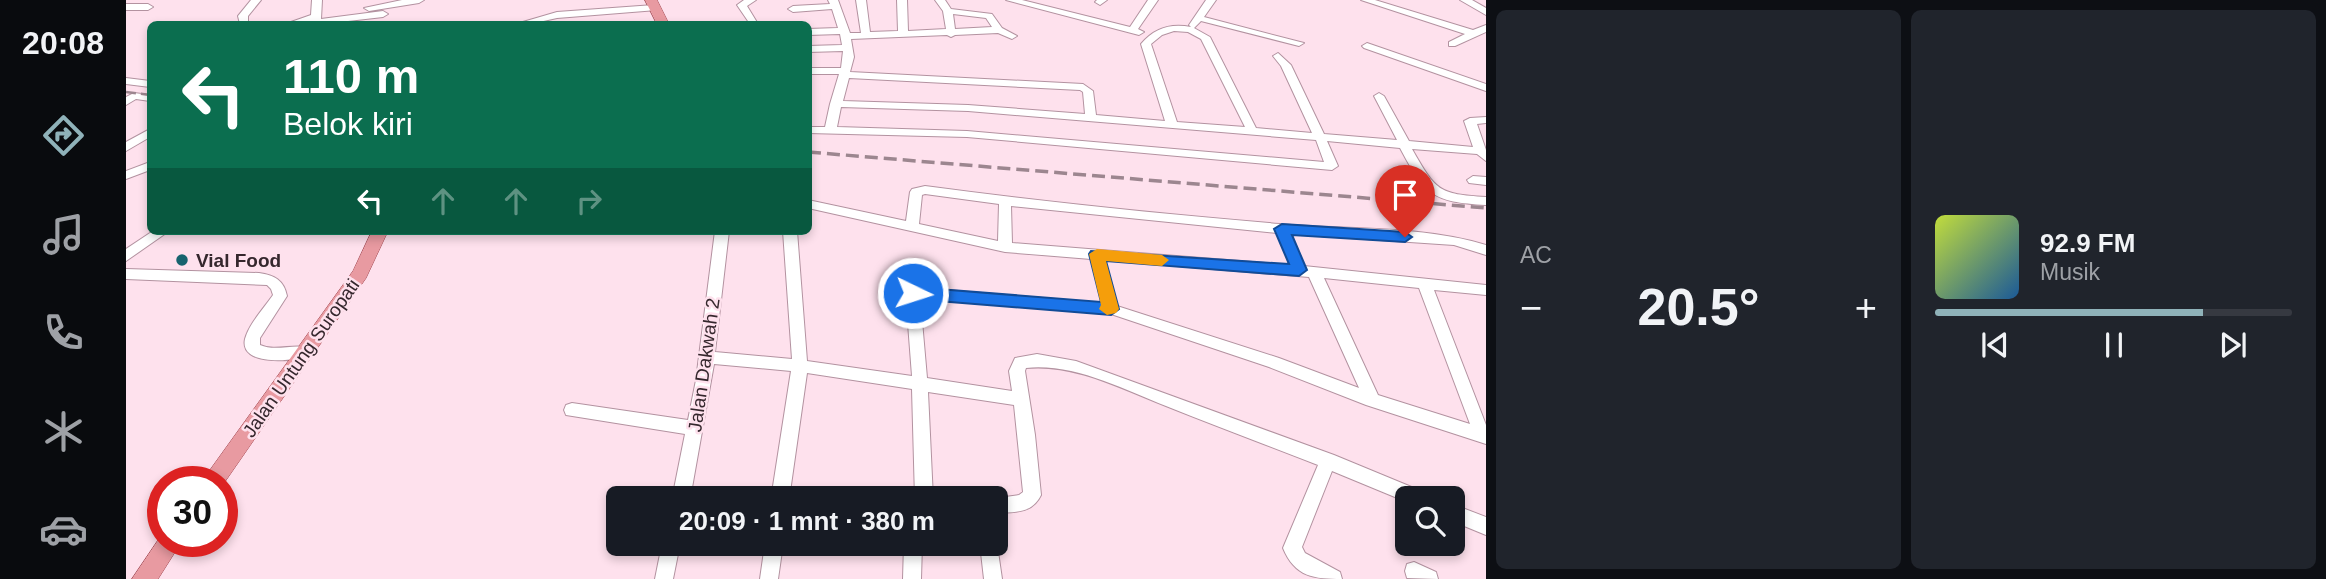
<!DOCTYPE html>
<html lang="id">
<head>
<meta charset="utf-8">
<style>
  body { margin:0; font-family:Arial,sans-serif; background:#20242c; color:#f1f3f6; height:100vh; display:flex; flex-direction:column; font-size:26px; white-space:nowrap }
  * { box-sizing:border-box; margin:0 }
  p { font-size:23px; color:#9ea1a6 }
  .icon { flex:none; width:38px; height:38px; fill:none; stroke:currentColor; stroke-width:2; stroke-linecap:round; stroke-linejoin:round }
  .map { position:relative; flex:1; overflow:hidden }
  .side { display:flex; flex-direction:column; gap:10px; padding:10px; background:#0d0f14; width:840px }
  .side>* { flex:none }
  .hud { position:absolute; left:21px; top:21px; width:665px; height:214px; border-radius:10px; box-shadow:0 4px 10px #0003; background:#0b6e4f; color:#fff; overflow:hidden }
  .fabs { position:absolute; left:1269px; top:486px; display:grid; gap:14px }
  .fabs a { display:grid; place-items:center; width:70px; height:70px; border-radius:10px; background:#171b24; box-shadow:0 4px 10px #0003; font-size:35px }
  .speed { position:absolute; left:21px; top:466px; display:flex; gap:14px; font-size:35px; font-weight:700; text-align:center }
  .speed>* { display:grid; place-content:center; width:91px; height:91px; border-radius:50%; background:#171b24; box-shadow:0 4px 10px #0003; line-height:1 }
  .speed .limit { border:10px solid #d22; background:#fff; color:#111 }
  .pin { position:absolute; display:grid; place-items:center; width:60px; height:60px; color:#fff; margin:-72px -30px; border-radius:50% 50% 50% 0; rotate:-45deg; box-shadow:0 0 7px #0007 }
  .pin .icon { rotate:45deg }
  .me { position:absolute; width:77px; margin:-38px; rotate:94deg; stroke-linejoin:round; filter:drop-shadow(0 0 5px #0008) }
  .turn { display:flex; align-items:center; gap:24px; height:147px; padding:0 21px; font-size:32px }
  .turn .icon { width:91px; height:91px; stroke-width:2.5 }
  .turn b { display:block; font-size:49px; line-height:60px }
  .lanes { display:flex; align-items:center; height:66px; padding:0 21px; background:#0003; justify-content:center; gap:35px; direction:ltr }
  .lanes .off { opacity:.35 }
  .big { font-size:52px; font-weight:800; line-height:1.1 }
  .side .card { flex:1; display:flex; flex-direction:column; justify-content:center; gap:10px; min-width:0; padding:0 24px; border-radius:10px; background:#20242c }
  .song { display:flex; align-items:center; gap:21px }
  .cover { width:84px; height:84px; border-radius:10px; background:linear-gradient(135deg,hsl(70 70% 55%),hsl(210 70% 35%)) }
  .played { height:7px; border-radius:4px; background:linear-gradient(90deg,#8fb2b9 75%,#363941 75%) }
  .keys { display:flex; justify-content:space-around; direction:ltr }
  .heat { display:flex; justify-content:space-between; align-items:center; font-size:38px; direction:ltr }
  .side .tiles { flex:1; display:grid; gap:10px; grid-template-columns:repeat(2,1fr) }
  .trip { position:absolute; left:480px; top:486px; width:402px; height:70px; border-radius:10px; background:#171b24; box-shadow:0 4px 10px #0003; font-weight:800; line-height:70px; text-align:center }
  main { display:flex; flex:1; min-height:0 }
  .menu { display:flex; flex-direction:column; width:126px; justify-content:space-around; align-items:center; background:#090b0e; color:#9ea1a6 }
  .menu .icon { width:49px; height:49px }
  .menu .active { color:#8fb2b9 }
  .menu b { font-size:32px; color:#f1f3f6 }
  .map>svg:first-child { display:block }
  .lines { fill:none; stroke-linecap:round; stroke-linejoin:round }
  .minor-casing { stroke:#b392a0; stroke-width:2 }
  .major-casing { stroke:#a0464f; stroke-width:1 }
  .minor { fill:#fff; fill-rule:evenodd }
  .major { fill:#e89aa1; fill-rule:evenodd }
  .rail-far1 { stroke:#9c868f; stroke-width:2.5; stroke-dasharray:10 5; stroke-linecap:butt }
  .rail { stroke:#9c868f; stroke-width:3.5; stroke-dasharray:13 6; stroke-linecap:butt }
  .route { fill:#1a73e8; stroke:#114b97; stroke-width:2 }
  .slow { fill:#f59e0b }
  .poi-dot { fill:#17636e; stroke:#fee1ed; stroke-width:2.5 }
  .labels { text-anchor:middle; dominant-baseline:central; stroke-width:5; stroke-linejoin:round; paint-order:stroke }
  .poi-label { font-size:19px; font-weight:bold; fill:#35272d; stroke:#fee1ed; text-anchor:start }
  .street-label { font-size:19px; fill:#35272d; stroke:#fee1ed }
</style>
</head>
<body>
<main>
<nav class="menu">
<b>20:08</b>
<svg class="icon active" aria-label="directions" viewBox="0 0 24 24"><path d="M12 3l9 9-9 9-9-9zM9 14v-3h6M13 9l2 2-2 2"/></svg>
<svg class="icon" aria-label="music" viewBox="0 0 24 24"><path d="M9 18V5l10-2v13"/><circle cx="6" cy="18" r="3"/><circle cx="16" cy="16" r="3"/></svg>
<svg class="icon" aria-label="phone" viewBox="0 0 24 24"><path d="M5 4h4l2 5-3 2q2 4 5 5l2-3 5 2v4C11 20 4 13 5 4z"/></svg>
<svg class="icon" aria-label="climate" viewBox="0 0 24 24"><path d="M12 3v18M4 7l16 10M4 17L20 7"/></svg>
<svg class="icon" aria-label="car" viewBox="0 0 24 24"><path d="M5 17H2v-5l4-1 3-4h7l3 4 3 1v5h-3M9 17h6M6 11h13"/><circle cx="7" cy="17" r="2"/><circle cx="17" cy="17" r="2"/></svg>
</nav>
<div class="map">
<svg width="1360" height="579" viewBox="0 0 1360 579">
  <rect width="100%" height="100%" fill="#fee1ed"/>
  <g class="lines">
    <g class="minor-casing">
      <path id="minor" d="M125 0H135L122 16V24H114L112 16Z
        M186 0H196L195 19 257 11 262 14 257 17 196 24H190L187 21 176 24H164L165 22 185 15Z
        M276 0H298L293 3 243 11 238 8Z
        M618 0H630L621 6 632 24H624L611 5Z
        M702 0H712L724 33H735L730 0H740L744 32 772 31 771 0H781L782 31 820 29 817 11 809 0H819L825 9 866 14 876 28 891 36 886 39 872 33 829 35 825 37 821 35 725 39 728 57 724 72 957 84 967 91 970 115 1039 121 1015 44C1028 28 1045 23 1065 27L1063 25 1080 0H1090L1078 17 1178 43 1173 46 1075 21 1068 28 1084 37 1130 128 1186 133 1155 66 1147 56 1152 53 1165 65 1198 134 1271 140 1248 96 1253 93 1258 96 1283 141 1347 147 1338 121 1344 118 1360 117V123L1351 124 1360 150V161L1351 154 1286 149C1310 191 1312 194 1360 197V205C1306 202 1299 195 1274 148L1201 141 1212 166 1206 170 841 137 682 133V127H699L704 104 713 74H682V68H715L717 51 682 52V46L716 45 714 34 682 35V29L712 28 706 9 667 12 662 9 667 6 704 4ZM827 14 860 18 866 27 829 29ZM1048 31 1062 32 1075 39 1119 127 1051 122 1025 44 1036 35ZM723 78 954 90 957 92 959 114 842 105 717 101ZM715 107 842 111 1190 140 1198 162 841 131 711 127Z
        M880 0H896L1004 27 1022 0H1032L1012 29 1018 32 1013 35Z
        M971 0H981L974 5 969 2Z
        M1235 0H1249L1347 30 1360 25V32L1329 46H1323V42L1339 34Z
        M1334 0H1346L1360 8V15Z
        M0 4H22L27 7 22 10H0Z
        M528 5 531 6V10L431 18 404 24H390L431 12Z
        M1241 43 1360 84V91L1238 48 1236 46Z
        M0 78 24 81V87L0 84Z
        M8 93 24 95V101L10 99 0 105V97Z
        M24 129V137L0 151V142Z
        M24 162V170L0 179V171Z
        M1347 176 1360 177V185L1343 183 1341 180Z
        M799 186C917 202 1035 214 1154 224 1222 230 1295 225 1360 245V255L1328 245 1165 234 1178 266 1360 285V295L1308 290 1360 425V444L1240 405 1143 367 985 314 794 298 801 378 886 391 883 371 889 358 911 354 950 361 1208 455 1300 493 1303 499H1281V502L1206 471 1176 547 1179 553 1214 572 1216 579C1188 579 1169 577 1157 548L1192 465C1141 445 1090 426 1040 406 996 389 948 363 900 368L899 371 909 435 915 495C906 514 888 512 870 513V499H865L893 495 897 492 888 405 802 392 807 499H789L786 389 681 373 663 499H645L665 371 588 364 564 499H546L559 434 440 415 438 410 440 405 446 403 562 420 570 380 589 231H603L589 352 666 359 657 231H671L681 361 786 376 780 297 768 295 766 291 773 286 976 303 965 259 879 252 682 208V200L780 221 784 192 786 189ZM799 194 873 204 872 241 793 224 796 195ZM885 206 1151 233 1164 265 886 243ZM979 260 1183 277 1233 388 1153 358 991 306ZM1198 278 1293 288 1344 424 1252 395Z
        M27 231H43L0 261V249Z
        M0 269 133 273C148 275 158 280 161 296L134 338V345C150 352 168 343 184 348L187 352 184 356C168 361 113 367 119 339 123 324 138 308 147 295L145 289 141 285 0 279Z
        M1326 504 1360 517V535L1326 521Z
        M870 538 876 579H858L854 544H870Z
        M536 544H554L547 579H529Z
        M639 544H657L652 579H634Z
        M778 544H796L795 579H777Z
        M1288 562 1310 572 1312 579 1281 578 1279 571 1281 564Z"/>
    </g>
    <g class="major-casing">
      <path id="major" d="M519 0H531L543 24H531Z
        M246 231H262L240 278 96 486V481H76L227 271Z
        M37 533V541H56L32 579H6Z"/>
    </g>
    <use href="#minor" class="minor"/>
    <use href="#major" class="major"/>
    <path class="rail-far1" d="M0 92 24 95"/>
    <path class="rail" d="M682 152 1360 208"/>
  </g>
  <path class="route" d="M1156 224 1279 232 1286 237 1279 242 1166 235 1181 270 1173 276 980 261 993 309 985 315 787 299 779 293 787 287 975 302 963 254 965 251 1163 264 1148 229Z"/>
  <path class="slow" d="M971 249 1036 255 1043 260 1036 266 980 261 993 309 990 313 981 315 973 309 975 305 963 254Z"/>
  <circle class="poi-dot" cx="56" cy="260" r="7"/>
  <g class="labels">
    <g class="poi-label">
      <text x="70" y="260">Vial Food</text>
    </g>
    <g class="street-label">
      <text transform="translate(175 358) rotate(-55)">Jalan Untung Suropati</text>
      <text transform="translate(578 365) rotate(-82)">Jalan Dakwah 2</text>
    </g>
  </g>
</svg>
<div class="fabs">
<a><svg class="icon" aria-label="search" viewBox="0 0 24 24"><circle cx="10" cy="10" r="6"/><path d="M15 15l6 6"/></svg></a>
</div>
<div class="speed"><div class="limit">30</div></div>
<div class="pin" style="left:1279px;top:237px;background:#d93025"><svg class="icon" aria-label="arrive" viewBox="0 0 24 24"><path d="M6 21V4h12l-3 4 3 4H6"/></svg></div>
<svg class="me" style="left:787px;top:293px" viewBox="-20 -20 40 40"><circle r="17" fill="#1a73e8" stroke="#fff" stroke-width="3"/><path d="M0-11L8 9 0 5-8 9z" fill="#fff"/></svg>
<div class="trip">20:09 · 1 mnt · 380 m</div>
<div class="hud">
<div class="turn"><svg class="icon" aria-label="left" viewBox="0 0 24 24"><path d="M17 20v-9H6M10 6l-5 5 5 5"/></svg><div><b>110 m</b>Belok kiri</div></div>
<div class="lanes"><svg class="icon" aria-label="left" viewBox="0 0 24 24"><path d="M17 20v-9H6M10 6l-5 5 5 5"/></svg><svg class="icon off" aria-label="ahead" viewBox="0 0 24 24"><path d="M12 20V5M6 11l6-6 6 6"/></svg><svg class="icon off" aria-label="ahead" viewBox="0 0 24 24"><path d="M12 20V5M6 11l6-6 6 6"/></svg><svg class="icon off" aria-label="right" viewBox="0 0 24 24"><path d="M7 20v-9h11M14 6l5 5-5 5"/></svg></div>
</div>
</div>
<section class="side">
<div class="tiles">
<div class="card"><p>AC</p>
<div class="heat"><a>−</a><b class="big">20.5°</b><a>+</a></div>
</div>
<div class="card">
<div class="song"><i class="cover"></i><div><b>92.9 FM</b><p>Musik</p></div></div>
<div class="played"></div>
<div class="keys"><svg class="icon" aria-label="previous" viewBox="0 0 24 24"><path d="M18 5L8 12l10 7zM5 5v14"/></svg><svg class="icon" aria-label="pause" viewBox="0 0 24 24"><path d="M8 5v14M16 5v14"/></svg><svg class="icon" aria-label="next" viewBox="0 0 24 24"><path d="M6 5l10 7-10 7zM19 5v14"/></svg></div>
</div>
</div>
</section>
</main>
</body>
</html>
